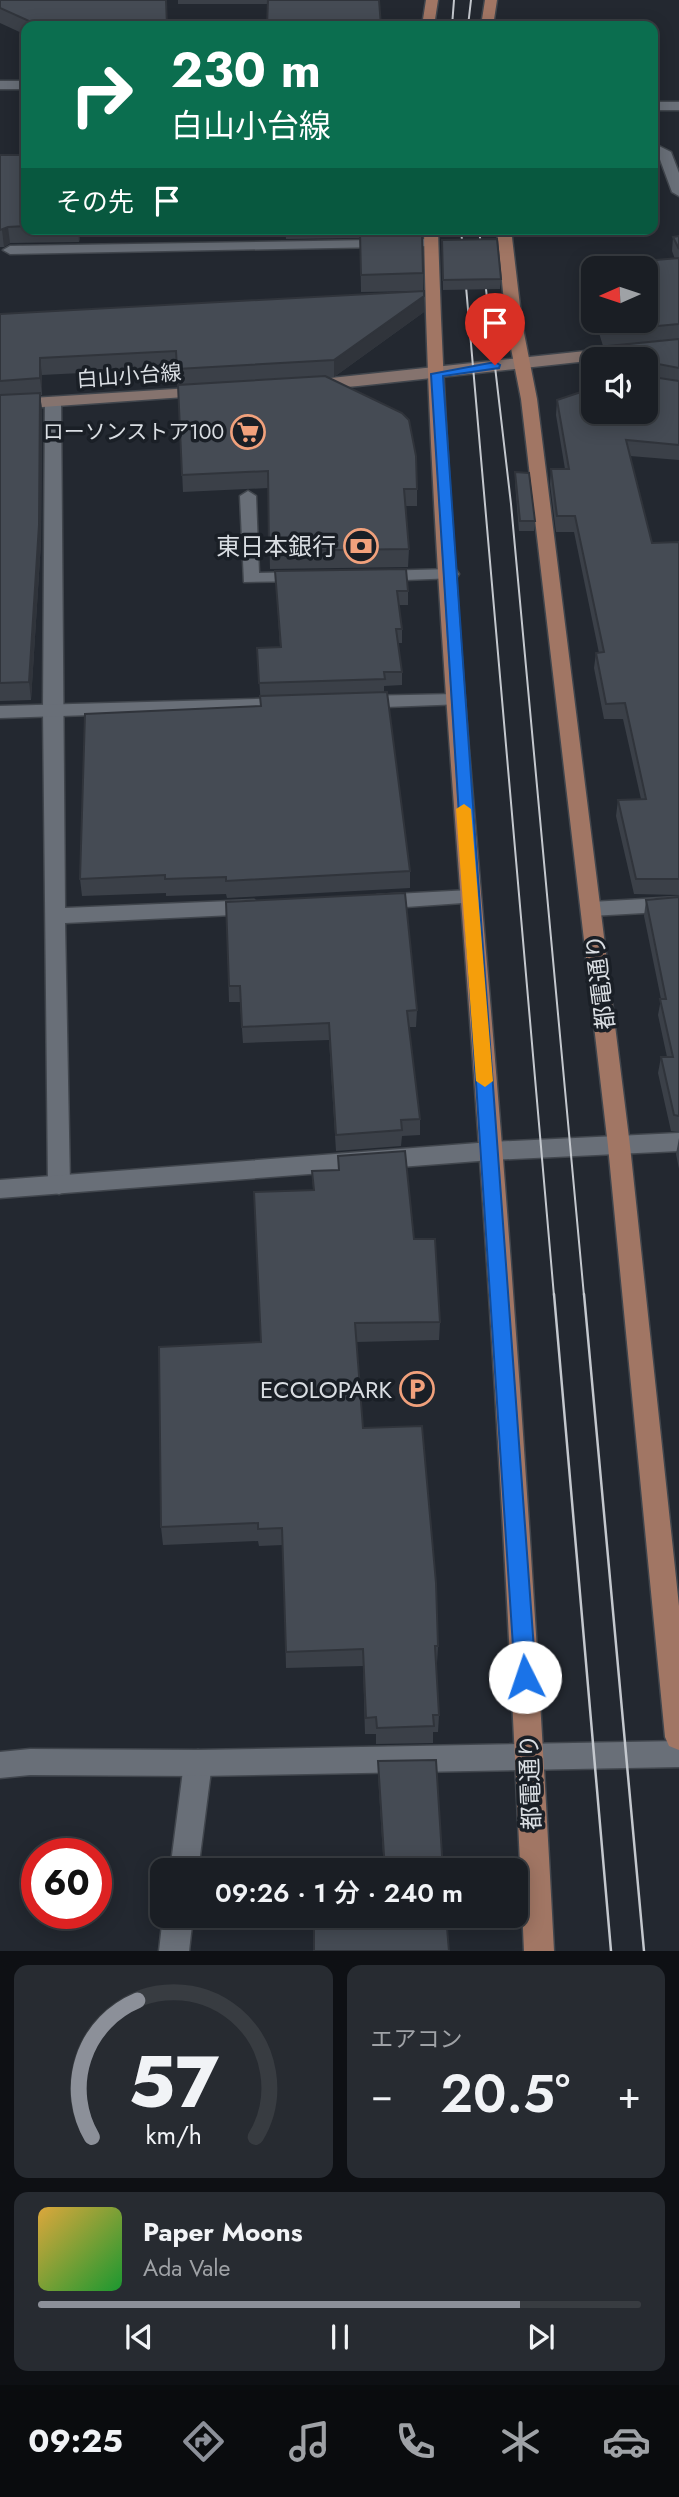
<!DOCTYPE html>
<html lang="ja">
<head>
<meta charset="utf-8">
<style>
  body { margin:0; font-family:Jost,"Noto Sans JP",sans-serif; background:#272b31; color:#f1f3f6; height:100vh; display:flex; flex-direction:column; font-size:26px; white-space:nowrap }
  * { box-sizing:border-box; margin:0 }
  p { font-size:23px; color:#9fa2a6 }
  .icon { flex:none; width:38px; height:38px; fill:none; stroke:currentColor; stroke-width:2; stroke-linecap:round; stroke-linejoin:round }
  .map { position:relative; height:1951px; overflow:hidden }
  .sheet { display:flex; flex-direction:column; gap:14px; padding:14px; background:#0e1014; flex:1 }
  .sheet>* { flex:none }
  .top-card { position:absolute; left:21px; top:21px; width:637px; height:214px; border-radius:14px; box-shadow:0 4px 18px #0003,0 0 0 2px #383c41; background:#0b6e4f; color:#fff; overflow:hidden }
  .needle { width:46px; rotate:267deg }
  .buttons { position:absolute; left:581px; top:256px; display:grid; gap:14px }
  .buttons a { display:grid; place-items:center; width:77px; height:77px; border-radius:14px; background:#1a1e24; box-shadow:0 4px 18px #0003,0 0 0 2px #383c41; font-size:35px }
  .speed { position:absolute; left:21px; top:1838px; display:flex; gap:14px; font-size:35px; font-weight:700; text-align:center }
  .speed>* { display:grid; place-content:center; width:91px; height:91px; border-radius:50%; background:#1a1e24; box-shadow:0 4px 18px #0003,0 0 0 2px #383c41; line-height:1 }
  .speed .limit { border:10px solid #d22; background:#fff; color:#111 }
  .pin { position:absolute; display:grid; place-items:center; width:60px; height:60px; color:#fff; margin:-72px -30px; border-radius:50% 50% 50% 0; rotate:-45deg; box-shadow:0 0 7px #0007 }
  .pin .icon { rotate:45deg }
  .me { position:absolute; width:77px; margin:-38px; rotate:356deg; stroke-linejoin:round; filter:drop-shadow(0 0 5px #0008) }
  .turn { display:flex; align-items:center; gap:24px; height:147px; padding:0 35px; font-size:32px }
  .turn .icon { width:91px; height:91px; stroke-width:2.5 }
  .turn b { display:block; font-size:49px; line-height:60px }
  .then { display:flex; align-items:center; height:66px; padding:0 35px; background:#0003; gap:14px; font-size:26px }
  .big { font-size:52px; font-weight:600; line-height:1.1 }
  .sheet .tile { flex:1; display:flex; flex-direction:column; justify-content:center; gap:10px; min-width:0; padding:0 24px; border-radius:14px; background:#272b31 }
  .sheet .dial { align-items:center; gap:0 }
  .dial svg { height:182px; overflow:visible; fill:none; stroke:#383c41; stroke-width:7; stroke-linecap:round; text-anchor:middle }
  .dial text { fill:#f1f3f6; stroke:none }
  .song { display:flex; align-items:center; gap:21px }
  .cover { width:84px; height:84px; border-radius:10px; background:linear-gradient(135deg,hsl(40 70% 55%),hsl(130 70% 35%)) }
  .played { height:7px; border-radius:4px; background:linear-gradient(90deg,#8c9099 80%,#383c41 80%) }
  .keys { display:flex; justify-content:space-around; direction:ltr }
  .heat { display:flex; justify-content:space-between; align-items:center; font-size:38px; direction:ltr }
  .sheet .tiles { flex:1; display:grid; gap:14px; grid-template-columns:1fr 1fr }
  .tile:last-child { grid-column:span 2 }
  .trip { position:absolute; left:150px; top:1858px; width:378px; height:70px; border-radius:14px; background:#1a1e24; box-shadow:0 4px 18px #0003,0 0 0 2px #383c41; font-weight:600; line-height:70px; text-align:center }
  .menu { display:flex; height:112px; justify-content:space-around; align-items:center; background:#0a0c0e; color:#9fa2a6 }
  .menu .icon { width:49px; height:49px }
  .menu .active { color:#8c9099 }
  .menu b { font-size:32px; color:#f1f3f6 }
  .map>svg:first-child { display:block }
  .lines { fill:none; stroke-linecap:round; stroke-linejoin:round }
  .service-casing { stroke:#41464d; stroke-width:3 }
  .minor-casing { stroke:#41464d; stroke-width:3 }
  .secondary-casing { stroke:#41464d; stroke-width:3 }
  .primary-casing { stroke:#41464d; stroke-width:3 }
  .service { fill:#696f78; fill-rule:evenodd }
  .minor { fill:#696f78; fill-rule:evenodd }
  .secondary { fill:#85736e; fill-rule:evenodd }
  .primary { fill:#a17664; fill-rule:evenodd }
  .tram-far1 { stroke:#c4c8ce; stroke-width:2 }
  .tram { stroke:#c4c8ce; stroke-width:2.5 }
  .wall { fill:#3b4048 }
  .shaded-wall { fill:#30343b }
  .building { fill:#454b54; stroke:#30343b; stroke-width:2 }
  .route { fill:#1a73e8; stroke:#114b97; stroke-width:2 }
  .slow { fill:#f59e0b }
  .labels { text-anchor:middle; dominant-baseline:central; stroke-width:7; stroke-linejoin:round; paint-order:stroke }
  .far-street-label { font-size:21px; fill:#d9dde2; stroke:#1a1f26 }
  .far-poi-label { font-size:21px; fill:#d9dde2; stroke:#1a1f26; text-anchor:end }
  .poi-label { font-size:24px; fill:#d9dde2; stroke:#1a1f26; text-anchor:end }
  .street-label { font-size:24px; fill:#d9dde2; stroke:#1a1f26 }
</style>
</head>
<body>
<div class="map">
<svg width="679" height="1951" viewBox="0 0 679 1951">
  <rect width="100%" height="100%" fill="#232830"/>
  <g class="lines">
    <g class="service-casing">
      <path id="service" d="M653 143 671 152 679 173V196L672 192 658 154 653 152Z
        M430 239 437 243 435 246 10 254 3 250 10 246Z
        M53 397 61 402 65 908 254 900 264 907 254 914 65 923 70 1185 67 1191 59 1194 51 1191 48 1185 43 710 45 402Z
        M248 491 256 496 259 573 305 572 314 577 311 581 244 582 240 496Z
        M450 569 456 570 459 574 456 578 379 581 370 576 379 571Z
        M470 890 480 897 477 902 377 909 367 902 377 895Z
        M679 897V911L591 916 581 909 591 902Z
        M198 1750 208 1754 212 1763 198 1871H170L184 1763 188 1754Z
        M163 1916H193L189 1951H159Z"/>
    </g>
    <g class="minor-casing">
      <path id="minor" d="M0 81H26V89H0Z
        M653 102H679V110H653Z
        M456 694 463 696 465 700 463 704 360 708 351 702 360 696Z
        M290 698 297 700 299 704 297 708 0 718V706Z
        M679 1133V1151L491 1160 0 1198V1180L491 1142Z
        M679 1741V1767L198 1776 30 1775 0 1778V1752L30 1749 198 1750Z"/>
    </g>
    <g class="secondary-casing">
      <path id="secondary" d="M679 341V351L358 386 312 390 304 385 312 380Z
        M207 387 215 392 213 395 0 410V400Z"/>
    </g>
    <g class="primary-casing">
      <path id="primary" d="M426 0H438L434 26H422Z
        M485 0H497L493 26H481Z
        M424 229H438C446 535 478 841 502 1146 523 1414 540 1683 554 1951H524C512 1683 498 1414 479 1146 458 841 429 535 424 229Z
        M497 229H511L522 323 537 399 630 1146 679 1606V1750L669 1746 665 1737 608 1146 521 399 506 323Z"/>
    </g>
    <use href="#service" class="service"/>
    <use href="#minor" class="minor"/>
    <use href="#secondary" class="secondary"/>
    <use href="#primary" class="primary"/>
    <path class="tram-far1" d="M452 26 454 0
      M468 26 471 0
      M461 229 554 1296
      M479 229 511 504 584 1296"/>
    <path class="tram" d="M554 1294 611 1951
      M584 1294 644 1951"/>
  </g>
  <path class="wall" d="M0 0 167 26H26V35L0 23Z
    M178 0H379L268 4H178Z
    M0 155H26V229H82L79 242 10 243 4 247H0Z
    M285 229H399V232L423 273V291L361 292 360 238 286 239Z
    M679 236V339L603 346 595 320H646L593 268V316L582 280 584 266 675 259 672 251 673 237Z
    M442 240 501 279 500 289 443 290Z
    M424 312 334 377H328L417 489V506H406L409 549 408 567 270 569 268 488 183 492 177 368 42 375V395H40L42 410 41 542 31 700 0 701V314Z
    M679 339V460L630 456 652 543 679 542V895L634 894 616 816 618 800 641 799 623 719H604L594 668 596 653H599L574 532H556L550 484 551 469H565L556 415 557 400 593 411 646 359H607L609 346Z
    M515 472 535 521 534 531H519L515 483Z
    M275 571 408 591V605H399L402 629V643H398L402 672V685L384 686V692L410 871V888L227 898 226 894 166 896V893L82 896 80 879 261 706 257 648 280 647Z
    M679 897V1132L671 1131 658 1073 661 1057H667L658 1015 661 999 644 916 646 900Z
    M226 902 417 1010 416 1027H409L420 1119V1135L402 1136 401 1146 336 1151 329 1040 243 1043 240 1002H229Z
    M679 1138V1169L676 1154Z
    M338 1156 414 1239 440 1322 439 1340 356 1342 363 1428 438 1646 437 1663H436L439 1715 438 1732H433V1743L376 1744V1734H365L363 1666 286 1668 283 1545 259 1546 258 1541 163 1545 161 1527 261 1342 313 1190 312 1171 338 1170Z
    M378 1761 443 1871H384L378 1775Z"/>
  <path class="shaded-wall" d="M8 227 10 243 4 247 2 230Z
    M78 229H82L79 242Z
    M424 296V312L334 377V360Z
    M40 358 42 375V395L40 378Z
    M648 362 646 376V377V363Z
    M40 393 42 410 41 542 31 700 29 682Z"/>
  <path class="building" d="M0 0H166L167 26H86L88 22 78 26H40L0 8Z
    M268 0H379L381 26H267Z
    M0 155H26V226L8 227 0 230Z
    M422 232 423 273 361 275 360 233Z
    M679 236V249L673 237Z
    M497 239 501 279 443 280 442 240Z
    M679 258V324L604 331 601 320H646V268H593V297L584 266Z
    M424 291V296L334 360 177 369 176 351 40 358V378L0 381V314Z
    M679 339V368L648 362 646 363V359H612L609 346Z
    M325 376 402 413 409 420 416 456 417 489H404L409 549 269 551 268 471 182 475 178 385Z
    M646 376 679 381V445L626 440 652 543 679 542V879H636L618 800 646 799 625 703 606 704 596 653 604 652 575 516H557L551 469H569L557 400 593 388V411H646Z
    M40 393 39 525 29 682 0 683V395Z
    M515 472 529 473 535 521H520Z
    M406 569 408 591H397L402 629H396L402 672H384L385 679 259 683 257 648 281 647 275 571Z
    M387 692 410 871 226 881V877L165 879V875L80 879 85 714 261 706 260 696Z
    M405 893 417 1010 407 1011 420 1119 401 1120 402 1130 336 1135 329 1023 242 1027 240 986H229L226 902Z
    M679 897V1116L674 1115 661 1057H673L660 999H666L646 900Z
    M405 1151 414 1239H435L440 1322 355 1323 363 1428 422 1426 436 1583 438 1646H435L439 1715H433L434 1726 377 1728 376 1717 366 1718 363 1649 286 1652 282 1528 258 1529V1523L161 1527 159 1347 261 1342 254 1192 314 1190 312 1171 339 1170 338 1156Z
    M436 1760 443 1871H385L378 1761Z
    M314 1916H446L449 1951H314Z"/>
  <path class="route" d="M495 362 500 365 499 368 443 376C471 810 506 1243 536 1677L533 1684 525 1687 518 1684 515 1677C488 1243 456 808 431 374Z"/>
  <path class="slow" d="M464 804 471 809 493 1081 485 1087 476 1081 456 809Z"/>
  <defs>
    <g id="supermarket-ring" transform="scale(1.75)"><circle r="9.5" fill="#1a1f26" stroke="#f1a17c" stroke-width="1.5"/><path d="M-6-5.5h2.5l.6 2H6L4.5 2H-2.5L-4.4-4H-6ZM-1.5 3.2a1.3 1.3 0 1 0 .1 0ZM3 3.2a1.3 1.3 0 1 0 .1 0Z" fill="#f1a17c"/></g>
    <g id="bank-ring" transform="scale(1.75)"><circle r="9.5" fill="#1a1f26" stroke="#f1a17c" stroke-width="1.5"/><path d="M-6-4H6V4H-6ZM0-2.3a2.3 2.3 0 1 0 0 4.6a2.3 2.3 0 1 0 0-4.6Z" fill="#f1a17c"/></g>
    <g id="parking-ring" transform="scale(1.75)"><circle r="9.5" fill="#1a1f26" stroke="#f1a17c" stroke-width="1.5"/><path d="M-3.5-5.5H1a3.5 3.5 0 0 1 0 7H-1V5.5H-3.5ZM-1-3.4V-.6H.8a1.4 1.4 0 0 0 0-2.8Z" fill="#f1a17c"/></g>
  </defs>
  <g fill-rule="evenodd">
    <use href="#supermarket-ring" x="248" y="432"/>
    <use href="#bank-ring" x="361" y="546"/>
    <use href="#parking-ring" x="417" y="1389"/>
  </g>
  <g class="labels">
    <g class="far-street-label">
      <text transform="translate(129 376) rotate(-4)">白山小台線</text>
    </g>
    <g class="far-poi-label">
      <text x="224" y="432">ローソンストア100</text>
    </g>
    <g class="poi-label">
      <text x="336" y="546">東日本銀行</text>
      <text x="392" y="1389">ECOLOPARK</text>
    </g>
    <g class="street-label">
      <text transform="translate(600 982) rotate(-97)">都電通り</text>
      <text transform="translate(530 1782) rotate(-92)">都電通り</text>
    </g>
  </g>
</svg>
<div class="buttons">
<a><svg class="needle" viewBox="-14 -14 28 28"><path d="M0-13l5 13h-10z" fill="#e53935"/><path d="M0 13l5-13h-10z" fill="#9fa2a6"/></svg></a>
<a><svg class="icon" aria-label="sound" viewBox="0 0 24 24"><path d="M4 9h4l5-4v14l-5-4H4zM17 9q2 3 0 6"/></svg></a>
</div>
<div class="speed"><div class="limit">60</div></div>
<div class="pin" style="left:495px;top:365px;background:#d93025"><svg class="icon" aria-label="arrive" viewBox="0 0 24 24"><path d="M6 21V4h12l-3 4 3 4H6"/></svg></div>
<svg class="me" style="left:525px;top:1677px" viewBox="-20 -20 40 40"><circle r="19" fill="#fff"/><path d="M0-13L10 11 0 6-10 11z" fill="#1a73e8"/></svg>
<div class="trip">09:26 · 1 分 · 240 m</div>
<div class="top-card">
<div class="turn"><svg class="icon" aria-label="right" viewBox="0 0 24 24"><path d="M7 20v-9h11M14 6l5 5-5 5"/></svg><div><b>230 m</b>白山小台線</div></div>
<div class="then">その先<svg class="icon" aria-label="arrive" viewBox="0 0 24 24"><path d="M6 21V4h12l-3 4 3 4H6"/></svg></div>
</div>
</div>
<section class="sheet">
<div class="tiles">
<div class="tile dial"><svg viewBox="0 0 100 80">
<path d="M14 69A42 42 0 1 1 86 69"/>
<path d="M14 69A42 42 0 0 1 34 9" stroke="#8c9099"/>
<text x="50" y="56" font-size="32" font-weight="700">57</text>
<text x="50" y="72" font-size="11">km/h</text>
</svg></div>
<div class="tile"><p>エアコン</p>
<div class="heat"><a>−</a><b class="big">20.5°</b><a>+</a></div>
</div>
<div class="tile">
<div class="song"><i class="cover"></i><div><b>Paper Moons</b><p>Ada Vale</p></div></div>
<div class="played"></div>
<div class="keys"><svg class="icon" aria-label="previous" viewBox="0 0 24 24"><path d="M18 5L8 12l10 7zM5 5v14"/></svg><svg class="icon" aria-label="pause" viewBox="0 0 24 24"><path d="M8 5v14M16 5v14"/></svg><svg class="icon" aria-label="next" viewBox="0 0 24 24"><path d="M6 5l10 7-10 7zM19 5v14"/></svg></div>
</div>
</div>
</section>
<nav class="menu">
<b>09:25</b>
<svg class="icon active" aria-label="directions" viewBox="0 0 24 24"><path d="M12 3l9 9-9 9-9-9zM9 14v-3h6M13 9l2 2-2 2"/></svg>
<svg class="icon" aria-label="music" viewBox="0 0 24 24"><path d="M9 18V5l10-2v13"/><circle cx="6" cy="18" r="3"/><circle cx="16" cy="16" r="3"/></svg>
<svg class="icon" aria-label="phone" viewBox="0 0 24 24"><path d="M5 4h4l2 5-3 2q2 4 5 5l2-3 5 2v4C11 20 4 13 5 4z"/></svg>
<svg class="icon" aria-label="climate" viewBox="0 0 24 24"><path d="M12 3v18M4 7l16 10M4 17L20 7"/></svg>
<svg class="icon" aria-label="car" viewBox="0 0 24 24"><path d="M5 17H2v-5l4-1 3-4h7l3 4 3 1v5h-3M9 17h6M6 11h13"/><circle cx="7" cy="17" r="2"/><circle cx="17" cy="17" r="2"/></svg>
</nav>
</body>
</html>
